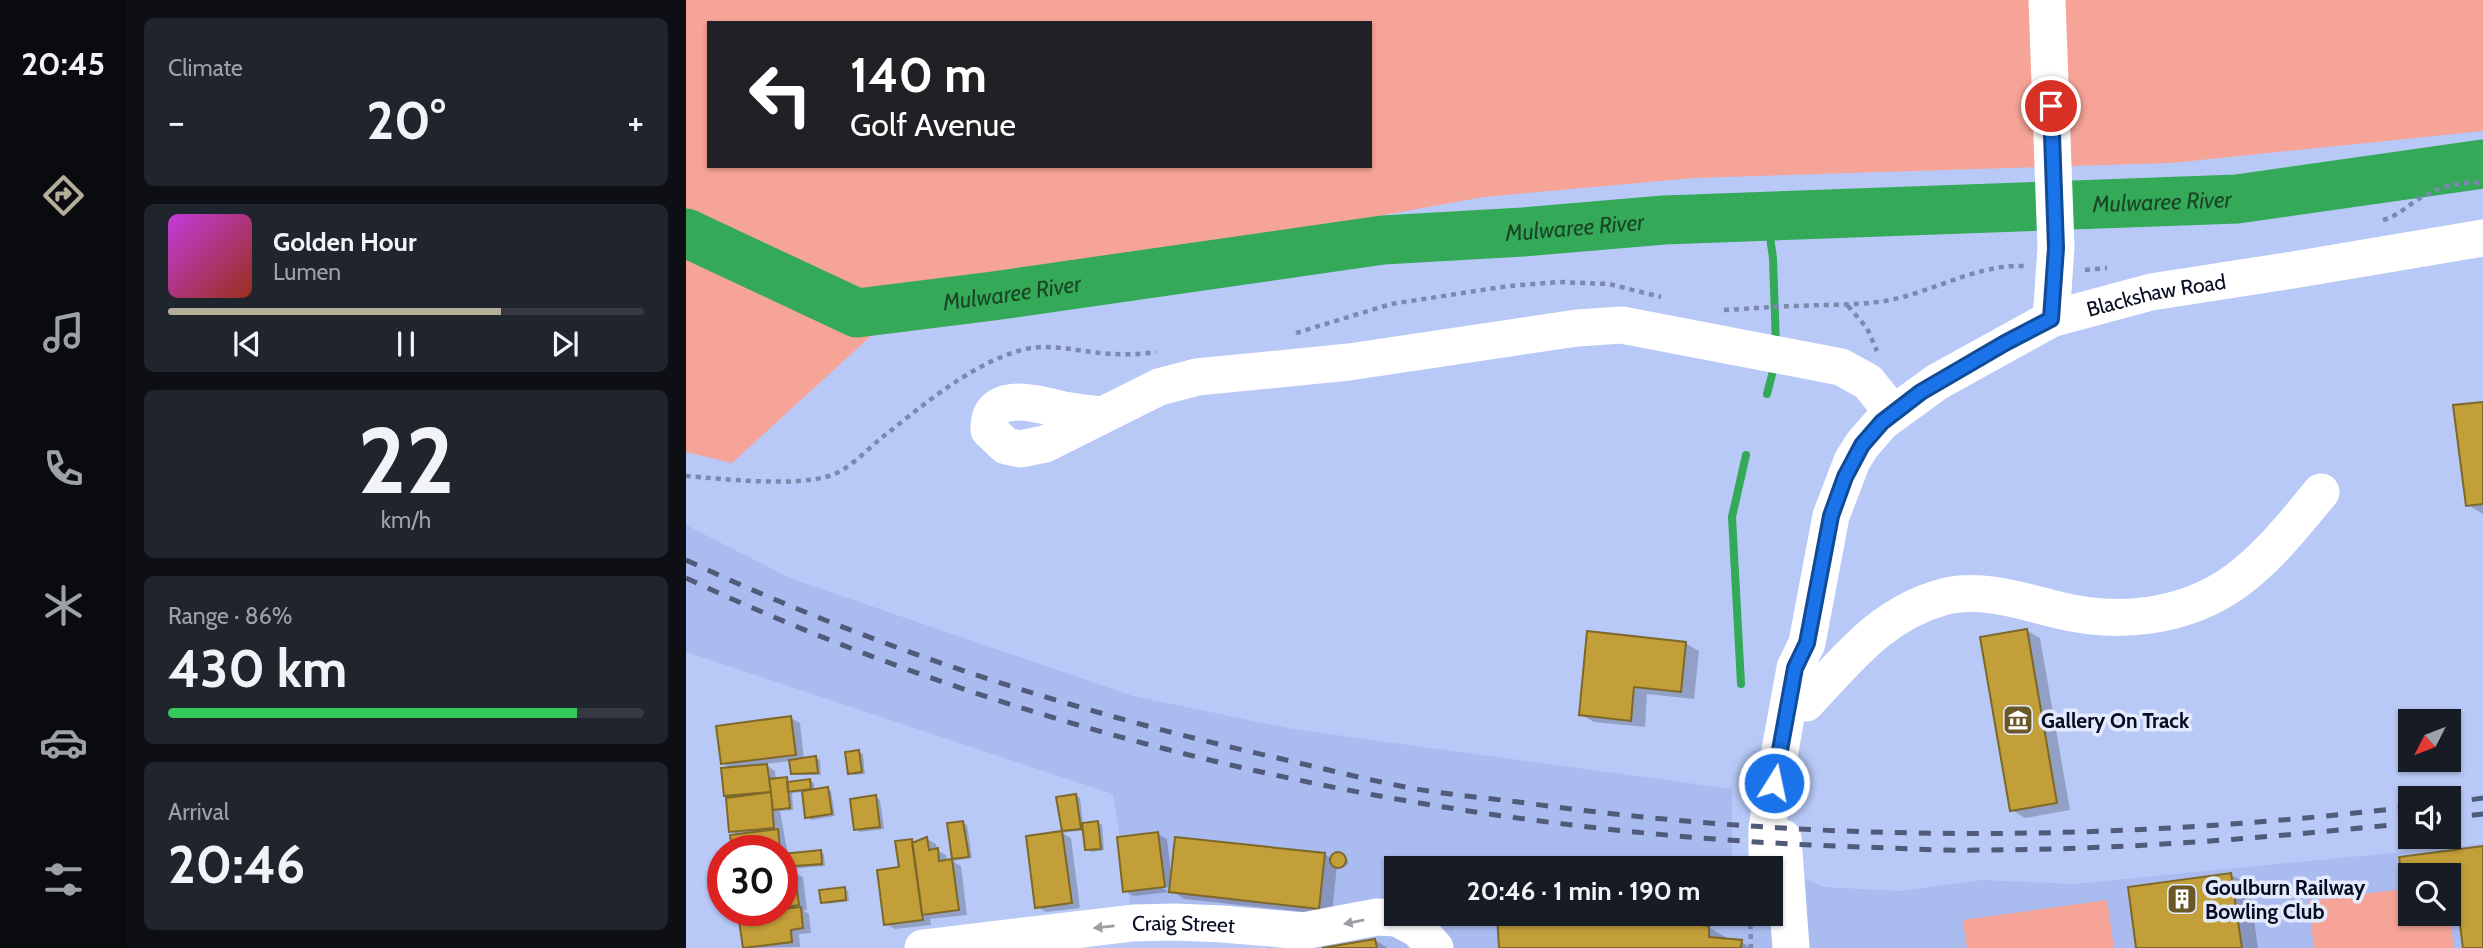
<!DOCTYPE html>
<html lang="en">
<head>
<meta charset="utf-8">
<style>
  body { margin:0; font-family:Cabin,sans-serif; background:#20242c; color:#f1f3f6; height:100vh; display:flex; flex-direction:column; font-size:26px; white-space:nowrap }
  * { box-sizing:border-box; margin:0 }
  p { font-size:23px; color:#9ea1a6 }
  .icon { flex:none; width:38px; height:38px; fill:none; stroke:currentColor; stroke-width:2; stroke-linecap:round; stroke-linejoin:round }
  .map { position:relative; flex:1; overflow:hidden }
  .panel { display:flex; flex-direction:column; gap:18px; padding:18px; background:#0d0f14; width:560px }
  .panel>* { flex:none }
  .hud { position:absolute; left:21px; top:21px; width:665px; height:147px; border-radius:0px; box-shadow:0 2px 5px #0004; background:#202124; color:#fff; overflow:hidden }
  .needle { width:46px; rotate:228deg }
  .buttons { position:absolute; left:1712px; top:709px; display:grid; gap:14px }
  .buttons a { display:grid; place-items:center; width:63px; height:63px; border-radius:0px; background:#171b24; box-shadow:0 2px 5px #0004; font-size:35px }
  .speed { position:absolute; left:21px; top:835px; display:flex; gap:14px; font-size:35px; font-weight:700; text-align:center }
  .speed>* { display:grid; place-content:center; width:91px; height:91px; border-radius:50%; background:#171b24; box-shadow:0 2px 5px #0004; line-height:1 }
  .speed .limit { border:10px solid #d22; background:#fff; color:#111 }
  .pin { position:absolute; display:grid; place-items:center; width:60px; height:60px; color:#fff; margin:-30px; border:4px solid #fff; border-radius:50%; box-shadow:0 2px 7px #0007 }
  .me { position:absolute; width:77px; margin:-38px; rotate:10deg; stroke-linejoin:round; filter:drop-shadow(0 0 5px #0008) }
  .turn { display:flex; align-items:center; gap:24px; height:147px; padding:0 28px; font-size:32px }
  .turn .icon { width:91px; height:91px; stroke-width:2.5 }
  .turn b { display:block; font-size:49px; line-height:60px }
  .big { font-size:52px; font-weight:800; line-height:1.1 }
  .panel .tile { flex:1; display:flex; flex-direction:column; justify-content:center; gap:10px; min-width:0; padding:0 24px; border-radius:10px; background:#20242c }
  .panel .dial { align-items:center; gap:0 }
  .dial b { font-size:91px; line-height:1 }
  .song { display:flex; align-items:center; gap:21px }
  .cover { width:84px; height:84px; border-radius:10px; background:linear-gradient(135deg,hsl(290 70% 55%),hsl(10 70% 35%)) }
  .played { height:7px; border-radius:4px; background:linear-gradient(90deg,#b4ae99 70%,#363941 70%) }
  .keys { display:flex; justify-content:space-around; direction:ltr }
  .heat { display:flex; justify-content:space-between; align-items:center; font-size:38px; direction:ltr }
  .charge { height:10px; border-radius:5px; background:linear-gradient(90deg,#34c759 86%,#363941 0) }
  .trip { position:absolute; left:698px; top:856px; width:399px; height:70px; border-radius:0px; background:#171b24; box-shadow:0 2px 5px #0004; font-weight:800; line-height:70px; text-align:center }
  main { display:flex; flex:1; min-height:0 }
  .menu { display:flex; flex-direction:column; width:126px; justify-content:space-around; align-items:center; background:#090b0e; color:#9ea1a6 }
  .menu .icon { width:49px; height:49px }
  .menu .active { color:#b4ae99 }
  .menu b { font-size:32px; color:#f1f3f6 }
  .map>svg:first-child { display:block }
  .built { fill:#aabbef; fill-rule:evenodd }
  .green { fill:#f6a497; fill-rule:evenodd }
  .shadow { fill:#0003 }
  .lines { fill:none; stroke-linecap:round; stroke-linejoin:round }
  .stream { stroke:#34a958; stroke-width:8 }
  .river { stroke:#34a958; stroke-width:49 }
  .building { fill:#c29f38; stroke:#7e6829; stroke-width:2 }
  .path { stroke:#7c89af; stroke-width:4.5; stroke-dasharray:5 5; stroke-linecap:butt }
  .minor { stroke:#fff; stroke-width:37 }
  .rail { stroke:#505a79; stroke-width:5; stroke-dasharray:12 12; stroke-linecap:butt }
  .oneway { fill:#9c9ea6 }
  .route-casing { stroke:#114b97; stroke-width:18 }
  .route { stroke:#1a73e8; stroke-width:12 }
  .labels { text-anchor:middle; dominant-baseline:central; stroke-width:7; stroke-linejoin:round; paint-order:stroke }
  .street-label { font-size:21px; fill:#070c20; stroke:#e4eafd }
  .poi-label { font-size:21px; font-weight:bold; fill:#070c20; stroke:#e4eafd; text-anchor:start }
  .water-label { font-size:23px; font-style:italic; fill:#1a4626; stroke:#e4eafd }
</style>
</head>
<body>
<main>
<nav class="menu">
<b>20:45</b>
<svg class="icon active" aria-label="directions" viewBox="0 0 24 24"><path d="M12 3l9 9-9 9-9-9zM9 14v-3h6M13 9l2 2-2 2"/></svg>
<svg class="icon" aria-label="music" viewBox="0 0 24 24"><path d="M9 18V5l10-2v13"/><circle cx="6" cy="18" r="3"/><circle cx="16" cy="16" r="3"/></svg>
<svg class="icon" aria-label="phone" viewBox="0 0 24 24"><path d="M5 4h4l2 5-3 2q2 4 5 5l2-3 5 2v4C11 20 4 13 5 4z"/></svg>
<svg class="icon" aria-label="climate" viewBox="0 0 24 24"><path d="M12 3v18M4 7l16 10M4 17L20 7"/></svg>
<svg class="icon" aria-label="car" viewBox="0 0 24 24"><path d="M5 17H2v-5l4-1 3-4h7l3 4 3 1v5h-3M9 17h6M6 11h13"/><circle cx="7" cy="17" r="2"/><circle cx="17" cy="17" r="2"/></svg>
<svg class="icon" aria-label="filters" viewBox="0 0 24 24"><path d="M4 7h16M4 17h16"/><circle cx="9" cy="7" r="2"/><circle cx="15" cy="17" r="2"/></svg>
</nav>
<section class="panel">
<div class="tile"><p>Climate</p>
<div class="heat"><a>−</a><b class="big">20°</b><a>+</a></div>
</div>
<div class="tile">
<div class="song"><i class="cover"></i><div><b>Golden Hour</b><p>Lumen</p></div></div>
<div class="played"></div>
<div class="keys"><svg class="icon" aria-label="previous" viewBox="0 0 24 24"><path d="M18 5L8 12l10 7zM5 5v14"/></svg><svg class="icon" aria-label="pause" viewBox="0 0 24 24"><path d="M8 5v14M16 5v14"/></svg><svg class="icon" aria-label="next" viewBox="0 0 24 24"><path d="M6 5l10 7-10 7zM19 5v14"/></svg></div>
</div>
<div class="tile dial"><b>22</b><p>km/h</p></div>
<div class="tile"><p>Range · 86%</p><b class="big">430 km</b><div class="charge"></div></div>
<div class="tile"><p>Arrival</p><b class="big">20:46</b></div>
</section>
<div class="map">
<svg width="1797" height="948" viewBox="0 0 1797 948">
  <rect width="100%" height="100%" fill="#b8c9f8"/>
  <path class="built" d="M0 525 106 579 447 696 606 729 1046 789V860L1090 865 1138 887 1214 891 1296 880 1388 884 1797 844V948H581L579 927 447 923 427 794 0 652ZM710 868H1085V914H710ZM1724 875H1762V914H1724Z"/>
  <path class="green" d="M0 0H1797V131L1485 163 1008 178 797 197 539 244 295 281 232 293 46 463 0 452ZM23 23H684V166H23Z
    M1724 888V914H1762V904L1768 948H1628L1622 901Z
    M1421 900 1428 948H1281L1277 920Z"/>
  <path class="shadow" d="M1797 404V514L1782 505Z
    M1340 630 1354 638 1384 810 1339 818 1326 810Z
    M999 643 1013 651 1008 699 961 694 959 727 908 722 894 714Z
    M105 718 114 723 118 759 130 758 134 760 135 775H111L107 773 105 761 79 764 89 771 90 780 100 779 104 783 124 780 128 783 129 791 141 789 145 791 149 816 125 820 121 817 118 792 106 793 107 810 94 811 102 855 134 852 138 854 139 866 103 869 104 872 117 877 121 910H117L123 914 125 933 113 934 114 947 60 948 53 910H96V850H48L46 837 53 836 44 831 46 799 39 795 46 769 36 763Z
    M173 752 177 754 179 774 168 775 164 773Z
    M390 795 394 798 397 825 412 823 416 825 418 850 405 852 401 849 399 830 376 833 385 838 394 908 360 912 351 907 342 837 378 832 372 798Z
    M190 797 194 800 198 829 174 832 170 829Z
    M277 823 281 825 286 858 266 861 275 866 281 915 244 919 245 925 209 929 200 924 215 869 225 841 230 843 241 839 250 844 251 850 260 855 261 861 268 860 263 825Z
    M472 834 481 839 485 873 638 854 646 859 652 854 662 860V864L657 868 651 865 646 915 498 899 472 881 470 884 483 892 448 896 438 891Z
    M1797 848V948H1779L1770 881 1762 882V875H1724V881L1717 878 1715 859Z
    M1545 875 1563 885 1572 948H1452Z
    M158 889 162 891 163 901 140 904 136 902Z
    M813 914H1022L1025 915 1024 928 1041 938V940L1055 942 1066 948H814Z
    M689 940 702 948H646Z"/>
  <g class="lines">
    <path class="stream" d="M1081 216 1087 258 1090 346
      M1081 394 1089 363
      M1055 684 1046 517 1060 455"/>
    <path class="river" id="s1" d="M0 233 171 313 307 296 697 240 837 232 978 220 1551 199 1797 164"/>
  </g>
  <path class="building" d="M1797 402V504L1780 506 1767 405Z
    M1341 629 1371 803 1324 811 1294 637Z
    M901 631 1000 642 995 692 948 687 945 721 893 715Z
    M105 716 110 755 35 764 30 726Z
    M173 750 176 772 162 774 159 752Z
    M130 756 132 773 105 774 103 760Z
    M81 764 85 792 38 796 35 768Z
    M101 777 104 808 87 810 83 779Z
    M124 779 125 789 102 792 101 782Z
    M142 787 146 814 119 818 116 791Z
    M85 792 88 828 43 832 40 798Z
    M390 794 395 829 376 831 370 797Z
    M190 795 194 827 168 830 164 799Z
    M277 821 283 857 266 859 261 823Z
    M412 821 415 849 399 850 396 823Z
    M92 829 94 850H46L44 835Z
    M376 831 386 903 349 908 340 836Z
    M472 832 479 887 437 892 431 837Z
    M241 837 243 850 252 848 253 861 266 859 273 910 236 915 226 843Z
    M489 837 639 853 633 909 483 892Z
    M226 839 237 920 198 925 191 870 213 867 209 841Z
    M1797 846V948H1777L1767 872 1724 875V878L1716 879 1713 857Z
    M135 850 136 864 96 867V854Z
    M644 860a8 8 0 1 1 16 0a8 8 0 1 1-16 0Z
    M108 870 113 905 96 908V871Z
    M1545 873 1556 948H1450L1442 887Z
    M159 887 160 900 135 903 133 890Z
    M115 907 117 928 105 930 106 942 57 948 52 914Z
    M811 914H1007L1006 924 1023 926V937L1056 940 1055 948H813Z
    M689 939 691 948H636Z"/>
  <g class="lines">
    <path class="path" d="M1697 220C1711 216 1719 208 1731 200 1751 187 1774 181 1797 183
      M1399 270 1421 268
      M1162 306 1181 328 1191 351
      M1038 310C1063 309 1088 306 1113 306 1143 304 1173 306 1204 300 1249 291 1292 264 1338 266
      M610 333 705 304 823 286 873 282 923 284 975 297
      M0 476C38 479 108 487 143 476 162 470 179 452 194 439 235 407 282 366 332 351 356 343 382 349 406 352 427 355 449 355 470 352
      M1064 914 1065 948"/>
    <g class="minor">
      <path d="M1361 0 1370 248 1365 319"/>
      <path d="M417 415C404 414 391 412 378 410 355 405 301 387 303 430L320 446 334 449 359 444 473 387 511 377 663 362 891 328 936 325 1155 367 1182 382 1207 413"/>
      <path d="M1120 703C1162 659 1195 614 1257 597 1294 587 1336 601 1372 610 1432 625 1499 618 1550 581 1583 557 1609 523 1635 492"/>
      <path d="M1097 838 1105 948"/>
      <path id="s2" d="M1081 868V828L1093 756 1109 668 1121 643 1145 516 1166 461 1176 445 1196 422 1251 382 1365 319 1465 292 1607 270 1797 238"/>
      <path id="s3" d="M237 948 447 923 488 922 537 924 617 931 691 917 711 918 732 929 749 948"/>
    </g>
    <path class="rail" d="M0 560C190 649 391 713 596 759 639 769 682 780 725 788 763 795 802 798 840 803 1137 844 1426 842 1724 807
      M0 578C366 749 773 834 1176 847 1214 848 1252 851 1291 850 1436 850 1579 838 1724 823
      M1762 803 1797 798
      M1762 818 1797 814"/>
  </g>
  <defs><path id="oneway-solid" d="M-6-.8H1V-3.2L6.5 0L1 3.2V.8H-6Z" transform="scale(1.75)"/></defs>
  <g class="oneway">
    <use href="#oneway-solid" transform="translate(668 922) rotate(168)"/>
    <use href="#oneway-solid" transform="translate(418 927) rotate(174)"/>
  </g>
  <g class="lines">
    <g class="route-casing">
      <path id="route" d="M1088 783 1109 668 1121 643 1145 516 1159 477 1176 445 1196 422 1235 392 1319 343 1365 319 1370 248 1365 106"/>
    </g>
    <use href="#route" class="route"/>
  </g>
  <defs>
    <g id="museum-square" transform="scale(1.575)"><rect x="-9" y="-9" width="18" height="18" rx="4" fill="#6a5927" stroke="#e4eafd"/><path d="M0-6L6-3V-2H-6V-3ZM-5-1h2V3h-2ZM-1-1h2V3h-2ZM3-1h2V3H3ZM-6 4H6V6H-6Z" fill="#fff"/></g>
    <g id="building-square" transform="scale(1.575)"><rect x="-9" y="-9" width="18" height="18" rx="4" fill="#6a5927" stroke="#e4eafd"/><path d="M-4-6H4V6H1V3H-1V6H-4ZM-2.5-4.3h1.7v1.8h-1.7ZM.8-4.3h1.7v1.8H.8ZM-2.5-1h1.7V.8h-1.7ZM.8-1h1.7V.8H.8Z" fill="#fff"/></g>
  </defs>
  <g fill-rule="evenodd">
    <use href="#museum-square" x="1332" y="720"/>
    <use href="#building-square" x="1496" y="899"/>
  </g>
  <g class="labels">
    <g class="street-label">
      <text stroke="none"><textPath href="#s2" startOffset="774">Blackshaw Road</textPath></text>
      <text stroke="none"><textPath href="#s3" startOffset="262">Craig Street</textPath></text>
    </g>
    <g class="poi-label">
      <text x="1355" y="720">Gallery On Track</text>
      <text x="1519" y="887">Goulburn Railway<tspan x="1519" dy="24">Bowling Club</tspan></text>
    </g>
    <g class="water-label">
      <text stroke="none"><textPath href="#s1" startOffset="1500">Mulwaree River</textPath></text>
      <text stroke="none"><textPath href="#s1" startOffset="912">Mulwaree River</textPath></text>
      <text stroke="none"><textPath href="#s1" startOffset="345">Mulwaree River</textPath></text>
    </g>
  </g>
</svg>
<div class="buttons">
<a><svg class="needle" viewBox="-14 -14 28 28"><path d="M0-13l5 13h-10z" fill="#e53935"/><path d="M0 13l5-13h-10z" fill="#9ea1a6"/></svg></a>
<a><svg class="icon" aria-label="sound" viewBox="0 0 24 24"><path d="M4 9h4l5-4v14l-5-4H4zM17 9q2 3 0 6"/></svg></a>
<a><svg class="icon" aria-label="search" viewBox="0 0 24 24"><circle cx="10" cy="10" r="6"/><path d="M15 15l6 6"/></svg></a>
</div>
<div class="speed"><div class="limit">30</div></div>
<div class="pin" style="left:1365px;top:106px;background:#d93025"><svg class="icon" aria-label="arrive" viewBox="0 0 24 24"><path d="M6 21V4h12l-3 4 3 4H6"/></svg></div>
<svg class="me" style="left:1088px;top:783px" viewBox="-20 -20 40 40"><circle r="17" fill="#1a73e8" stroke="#fff" stroke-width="3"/><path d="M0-11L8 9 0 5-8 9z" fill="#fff"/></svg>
<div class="trip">20:46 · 1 min · 190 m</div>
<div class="hud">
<div class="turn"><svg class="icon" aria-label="left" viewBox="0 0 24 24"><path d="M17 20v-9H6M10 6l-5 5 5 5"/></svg><div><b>140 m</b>Golf Avenue</div></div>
</div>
</div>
</main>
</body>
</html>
